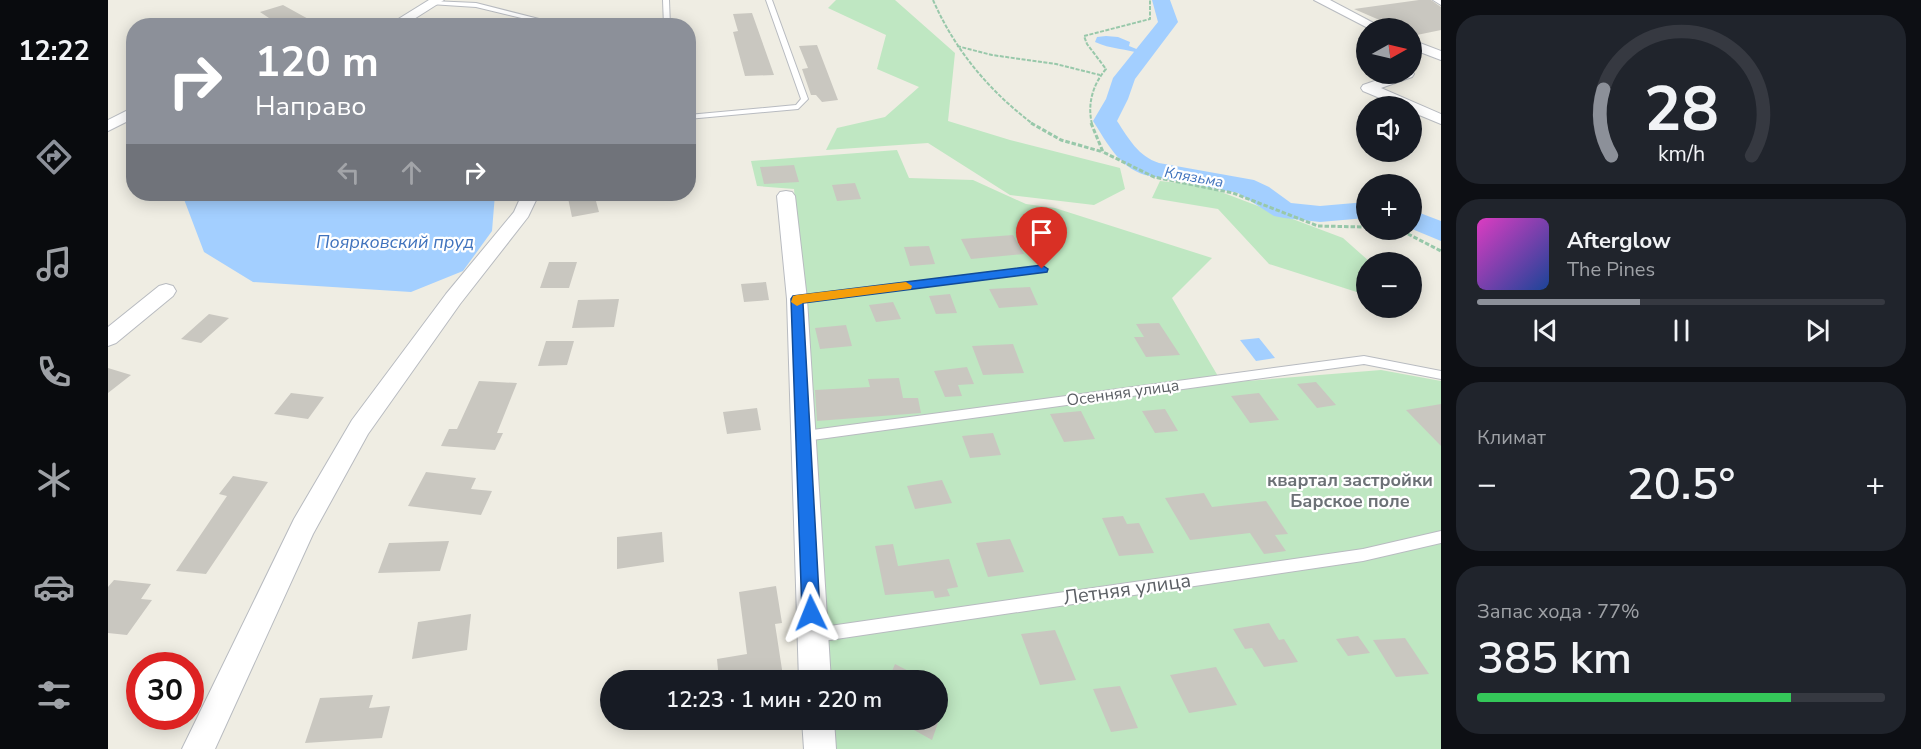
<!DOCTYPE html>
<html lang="ru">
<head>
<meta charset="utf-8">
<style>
  body { margin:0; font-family:"Nunito Sans",sans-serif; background:#20242c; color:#f1f3f6; height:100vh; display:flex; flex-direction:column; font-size:22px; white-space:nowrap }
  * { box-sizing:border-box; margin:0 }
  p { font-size:20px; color:#9ea1a6 }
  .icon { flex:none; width:33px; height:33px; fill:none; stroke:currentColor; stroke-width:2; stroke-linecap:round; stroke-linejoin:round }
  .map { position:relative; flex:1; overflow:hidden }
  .drawer { display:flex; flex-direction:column; gap:15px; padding:15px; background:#0d0f14; width:480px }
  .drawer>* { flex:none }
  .guide { position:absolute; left:18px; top:18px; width:570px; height:183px; border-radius:24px; box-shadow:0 3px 15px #0003; background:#8c9099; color:#fff; overflow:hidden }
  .needle { width:39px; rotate:82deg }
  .buttons { position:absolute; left:1248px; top:18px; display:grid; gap:12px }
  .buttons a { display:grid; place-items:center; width:66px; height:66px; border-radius:50%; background:#171b24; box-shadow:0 3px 15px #0003; font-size:30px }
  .speed { position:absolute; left:18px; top:652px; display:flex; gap:12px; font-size:30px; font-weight:700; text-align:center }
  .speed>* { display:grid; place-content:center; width:78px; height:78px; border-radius:50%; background:#171b24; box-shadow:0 3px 15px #0003; line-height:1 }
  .speed .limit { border:9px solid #d22; background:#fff; color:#111 }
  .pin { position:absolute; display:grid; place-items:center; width:51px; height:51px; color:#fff; margin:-62px -26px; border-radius:50% 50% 50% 0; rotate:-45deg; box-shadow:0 0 6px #0007 }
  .pin .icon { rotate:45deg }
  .me { position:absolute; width:66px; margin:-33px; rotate:358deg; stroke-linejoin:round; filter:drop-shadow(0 0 4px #0008) }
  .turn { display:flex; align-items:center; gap:21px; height:126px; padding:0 30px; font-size:27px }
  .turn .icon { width:78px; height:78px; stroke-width:2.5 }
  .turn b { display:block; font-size:42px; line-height:51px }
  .lanes { display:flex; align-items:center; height:57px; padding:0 30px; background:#0003; justify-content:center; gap:30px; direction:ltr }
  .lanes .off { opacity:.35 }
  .big { font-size:45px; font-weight:600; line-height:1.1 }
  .drawer .tile { flex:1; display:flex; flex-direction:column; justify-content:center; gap:9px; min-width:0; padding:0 21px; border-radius:24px; background:#20242c }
  .drawer .dial { align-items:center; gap:0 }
  .dial svg { height:156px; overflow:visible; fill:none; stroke:#363941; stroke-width:7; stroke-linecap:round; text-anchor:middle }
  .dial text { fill:#f1f3f6; stroke:none }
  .song { display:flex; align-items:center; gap:18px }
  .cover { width:72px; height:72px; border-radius:9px; background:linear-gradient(135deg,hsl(310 70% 55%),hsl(220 70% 35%)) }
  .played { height:6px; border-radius:3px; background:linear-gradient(90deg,#8c9099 40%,#363941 40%) }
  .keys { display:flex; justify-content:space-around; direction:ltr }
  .heat { display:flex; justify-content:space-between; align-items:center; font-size:33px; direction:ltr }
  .charge { height:9px; border-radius:4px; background:linear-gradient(90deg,#34c759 77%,#363941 0) }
  .trip { position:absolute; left:492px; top:670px; width:348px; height:60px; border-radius:30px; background:#171b24; box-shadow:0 3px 15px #0003; font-weight:600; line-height:60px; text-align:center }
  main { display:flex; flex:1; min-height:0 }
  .tabs { display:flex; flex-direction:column; width:108px; justify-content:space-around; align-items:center; background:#090b0e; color:#9ea1a6 }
  .tabs .icon { width:42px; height:42px }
  .tabs .active { color:#8c9099 }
  .tabs b { font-size:27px; color:#f1f3f6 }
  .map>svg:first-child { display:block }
  .green { fill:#bfe7c2 }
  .water { fill:#a3cfff }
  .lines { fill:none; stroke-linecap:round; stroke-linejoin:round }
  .river { fill:#a3cfff; fill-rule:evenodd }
  .building { fill:#c9c7c0 }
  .lane-casing { stroke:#b8bbc0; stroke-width:2 }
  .street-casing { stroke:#b8bbc0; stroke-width:2 }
  .path-far1 { stroke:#98c8aa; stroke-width:2; stroke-dasharray:4 1.5; stroke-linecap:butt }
  .path { stroke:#98c8aa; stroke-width:3; stroke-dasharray:4.5 2; stroke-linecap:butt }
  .lane { fill:#fff; fill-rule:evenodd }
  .street { fill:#fff; fill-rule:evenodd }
  .route { fill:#1a73e8; stroke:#114b97; stroke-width:1.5 }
  .slow { fill:#f59e0b }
  .labels { text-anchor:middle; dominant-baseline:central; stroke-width:4.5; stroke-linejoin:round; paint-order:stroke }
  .far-water-label { font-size:15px; font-style:italic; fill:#4073bd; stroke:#fff }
  .street-label { font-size:16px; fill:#5b5f64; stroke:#fff }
  .water-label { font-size:18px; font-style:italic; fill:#4073bd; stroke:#fff }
  .neighbourhood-label { font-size:18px; font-weight:bold; fill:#6c7176; stroke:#fff }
  .near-street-label { font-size:20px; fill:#5b5f64; stroke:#fff }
</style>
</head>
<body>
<main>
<nav class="tabs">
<b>12:22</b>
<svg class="icon active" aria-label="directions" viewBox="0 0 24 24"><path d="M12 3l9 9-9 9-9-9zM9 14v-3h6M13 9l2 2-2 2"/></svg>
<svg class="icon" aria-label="music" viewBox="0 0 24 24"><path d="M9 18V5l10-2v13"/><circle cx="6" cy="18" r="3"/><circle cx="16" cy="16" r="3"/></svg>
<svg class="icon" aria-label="phone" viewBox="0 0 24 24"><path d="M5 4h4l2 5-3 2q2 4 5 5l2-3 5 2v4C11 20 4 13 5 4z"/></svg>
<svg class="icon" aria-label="climate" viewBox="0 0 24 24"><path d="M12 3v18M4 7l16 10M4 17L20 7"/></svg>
<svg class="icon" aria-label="car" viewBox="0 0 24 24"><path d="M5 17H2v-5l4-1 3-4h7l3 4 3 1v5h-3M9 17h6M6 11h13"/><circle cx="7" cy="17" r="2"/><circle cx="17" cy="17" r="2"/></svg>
<svg class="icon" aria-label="filters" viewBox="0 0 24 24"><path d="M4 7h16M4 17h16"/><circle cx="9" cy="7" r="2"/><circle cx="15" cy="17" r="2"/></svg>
</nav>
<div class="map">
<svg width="1333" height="749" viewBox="0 0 1333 749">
  <rect width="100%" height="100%" fill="#efede3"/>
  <path class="green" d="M728 0H787L847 53 840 121 902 140 1012 168 1017 189 986 205 902 195 820 143 718 150 729 128 777 117 811 87 769 69 778 35 720 8Z
    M789 150 801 178 865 180 918 204 947 208 1104 258 1064 298 1114 383 1273 370 1333 381V749H728L725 720H830V681H721L686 189 649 186 643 161Z
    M1052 181 1097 186 1235 238 1262 262H1258V295L1161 264 1110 209 1044 198Z"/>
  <path class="water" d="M998 36 1010 37 1022 42 1021 46 1036 52 1034 54C1019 49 1002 49 987 42L989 37Z
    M74 194H387L384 231 355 271 303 292 145 282 96 252Z
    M1151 338 1167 358 1148 361 1132 340Z"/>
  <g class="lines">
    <path class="river" d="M1044 0H1062L1070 22 1027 79 1020 99 1009 121C1021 139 1030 156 1051 163L1146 180 1161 187 1183 203 1212 206 1258 202V218L1212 222 1176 218 1166 216 1130 193 1037 175C1010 166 1000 144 985 121L998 99 1005 78 1050 22Z
      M1304 210 1333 221V241L1304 229Z"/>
  </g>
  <path class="building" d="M1311 0H1323L1333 7V30L1304 36V28H1290L1246 9Z
    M175 5 213 26H173L152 12Z
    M644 13 666 75 637 76 625 32 630 31 625 14Z
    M709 45 730 100 714 102 708 95H703L694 69 700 68 691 46Z
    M686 165 691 182 656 184 652 167Z
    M747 183 753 199 729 201 724 185Z
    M486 194 491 212 464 217 460 198Z
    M905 235 916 254 863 259 853 239Z
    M821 246 827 264 802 266 796 247Z
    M441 262H469L461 288H432Z
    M658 282 661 300 636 302 633 284Z
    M922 287 930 305 891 308 881 289Z
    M842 294 849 313 828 314 821 296Z
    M511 299 506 327 464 328 470 300Z
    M785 302 793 319 768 322 761 305Z
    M101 314 121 318 93 343 73 339Z
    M1051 323 1072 355 1038 357 1026 337H1036L1028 324Z
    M738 325 744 346 712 349 707 328Z
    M438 341H466L459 365 430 366Z
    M905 344 916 373 875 375 864 346Z
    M859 367 866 384 850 385 854 396 837 397 826 371Z
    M0 368 23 375 0 393Z
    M791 378 795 398H810L813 413 709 421 707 390 762 387 760 379Z
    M371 381 409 383 389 433H395L387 450 333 446 341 429H349Z
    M1208 382 1228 405 1209 408 1189 384Z
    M183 393 216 397 200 419 166 414Z
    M1151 393 1171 420 1142 423 1123 396Z
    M1333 404V446L1298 410Z
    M649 408 653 430 619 434 615 412Z
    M1057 409 1070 431 1047 433 1034 411Z
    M973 411 987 439 956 442 942 414Z
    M885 433 893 455 862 458 854 436Z
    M318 472 368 478 363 489 384 491 373 515 300 506Z
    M125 476 160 482 98 574 68 571 119 496 111 494Z
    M834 480 844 503 807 509 799 486Z
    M1096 493 1104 507 1158 501 1180 534 1167 535 1178 551 1156 554 1142 533 1082 540 1057 498Z
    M1015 516 1019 524 1031 523 1046 553 1011 556 994 518Z
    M554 532 556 562 509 569V537Z
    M902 539 916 572 880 577 868 543Z
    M341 541 332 571 270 573 281 543Z
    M785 544 790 566 841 559 850 587 839 589 842 596 827 598 825 591 777 595 767 546Z
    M6 580 43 584 33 599 44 600 19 635 0 633V587Z
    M668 586 674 623 667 624 675 676 665 677V681H611L609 659 639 654 631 592Z
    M363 614 359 650 304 659 310 622Z
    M1161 623 1171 640 1176 639 1190 662 1156 667 1144 648 1137 649 1125 629Z
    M947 630 968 680 932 685 913 634Z
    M1250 636 1262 653 1240 656 1228 639Z
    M1297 638 1321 674 1288 677 1265 640Z
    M787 664 820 681H780Z
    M1108 667 1129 705 1081 713 1062 675Z
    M1012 686 1030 728 1003 732 985 689Z
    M265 695 261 708 282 706 274 738 197 743 212 698Z
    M788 720H831L824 740Z"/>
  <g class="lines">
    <g class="lane-casing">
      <path id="lane" d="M555 0H561L562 26H556Z
        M658 0H664L700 99 690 109 580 119V115L688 105 693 99Z
        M324 1 368 3 431 19 434 26H428L426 21 368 7 322 4 321 3Z
        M934 266 939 269 937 271 689 302 684 299 689 296Z
        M1256 356 1333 371V379L1256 364 697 441 693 439 691 436 693 433 697 431Z
        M1333 531V543L1255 561 708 642 703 640 701 635 703 630 708 628 1255 549Z"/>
    </g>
    <g class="street-casing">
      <path id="street" d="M321 0H336L295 26H279Z
        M1206 0H1222L1275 28H1260Z
        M1325 0H1333V5Z
        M1304 40 1333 51V60L1304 49Z
        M1304 71 1306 74 1304 77 1273 88 1333 114V124L1304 112V106H1291L1255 91 1253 88 1255 85 1287 74H1304Z
        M26 107V118L0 131V120Z
        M678 191 684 192 687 196 699 299 723 681H691L679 299 669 196 672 192Z
        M414 194H431L420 217 352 304 260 434 205 534 107 749H74L186 519 244 420 338 294 406 212Z
        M58 284 65 286 68 291 65 296 8 343 0 346V327L51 286Z
        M694 720H726L728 749H696Z"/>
    </g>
    <path class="path-far1" d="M825 0C847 50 881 91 925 124
      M849 46 884 55 948 64 992 75
      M984 124C979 104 985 84 998 69L979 44 976 36 1042 19V0"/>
    <path class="path" d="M923 123 953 140 995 152
      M983 123 995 152 1046 177 1125 193 1210 226 1258 227
      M1274 230 1300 234 1333 251"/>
    <use href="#lane" class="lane"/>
    <use href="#street" class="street"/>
  </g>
  <path class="route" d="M934 265 940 269 939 272 695 303 712 613 709 619 703 622 697 619 694 613 683 299 685 296Z"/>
  <path class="slow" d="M798 282 804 286 803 289 695 303 689 306 683 302 685 296 689 295Z"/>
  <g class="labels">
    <g class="far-water-label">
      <text transform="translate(1086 177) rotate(10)">Клязьма</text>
    </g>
    <g class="street-label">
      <text transform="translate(1015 393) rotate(-8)">Осенняя улица</text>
    </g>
    <g class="water-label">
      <text x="287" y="242">Поярковский пруд</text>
    </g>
    <g class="neighbourhood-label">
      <text x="1242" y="480">квартал застройки<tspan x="1242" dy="21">Барское поле</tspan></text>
    </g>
    <g class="near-street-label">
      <text transform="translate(1019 589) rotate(-8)">Летняя улица</text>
    </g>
  </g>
</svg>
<div class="buttons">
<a><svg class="needle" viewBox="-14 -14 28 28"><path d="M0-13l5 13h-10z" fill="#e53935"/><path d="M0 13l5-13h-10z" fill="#9ea1a6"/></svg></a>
<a><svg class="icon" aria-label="sound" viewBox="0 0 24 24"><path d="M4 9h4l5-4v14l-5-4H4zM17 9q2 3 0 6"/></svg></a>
<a>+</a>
<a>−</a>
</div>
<div class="speed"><div class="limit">30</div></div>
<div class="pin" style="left:934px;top:269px;background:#d93025"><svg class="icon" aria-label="arrive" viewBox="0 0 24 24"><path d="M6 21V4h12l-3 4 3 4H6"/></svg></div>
<svg class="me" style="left:703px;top:613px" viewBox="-20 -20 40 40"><path d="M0-17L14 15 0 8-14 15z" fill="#1a73e8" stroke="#fff" stroke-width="4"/></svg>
<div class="trip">12:23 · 1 мин · 220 m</div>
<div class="guide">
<div class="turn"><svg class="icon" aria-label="right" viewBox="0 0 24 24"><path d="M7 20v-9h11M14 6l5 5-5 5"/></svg><div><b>120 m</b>Направо</div></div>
<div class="lanes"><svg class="icon off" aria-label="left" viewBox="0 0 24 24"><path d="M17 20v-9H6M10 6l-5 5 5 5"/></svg><svg class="icon off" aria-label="ahead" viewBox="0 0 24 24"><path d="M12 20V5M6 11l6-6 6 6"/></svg><svg class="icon" aria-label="right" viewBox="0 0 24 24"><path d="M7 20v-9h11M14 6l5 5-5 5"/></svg></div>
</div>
</div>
<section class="drawer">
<div class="tile dial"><svg viewBox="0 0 100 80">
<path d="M14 69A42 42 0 1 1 86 69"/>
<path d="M14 69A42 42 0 0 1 10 35" stroke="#8c9099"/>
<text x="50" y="56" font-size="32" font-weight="700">28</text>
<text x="50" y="72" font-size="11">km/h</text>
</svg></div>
<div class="tile">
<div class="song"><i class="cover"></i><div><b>Afterglow</b><p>The Pines</p></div></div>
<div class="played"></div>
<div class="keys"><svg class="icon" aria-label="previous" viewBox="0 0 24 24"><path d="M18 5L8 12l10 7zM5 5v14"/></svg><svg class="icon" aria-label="pause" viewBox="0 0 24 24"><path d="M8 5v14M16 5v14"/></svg><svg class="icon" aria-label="next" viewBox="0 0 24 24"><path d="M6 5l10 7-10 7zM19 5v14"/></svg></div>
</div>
<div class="tile"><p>Климат</p>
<div class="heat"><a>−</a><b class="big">20.5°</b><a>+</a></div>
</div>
<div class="tile"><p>Запас хода · 77%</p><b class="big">385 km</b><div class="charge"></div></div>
</section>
</main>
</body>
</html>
